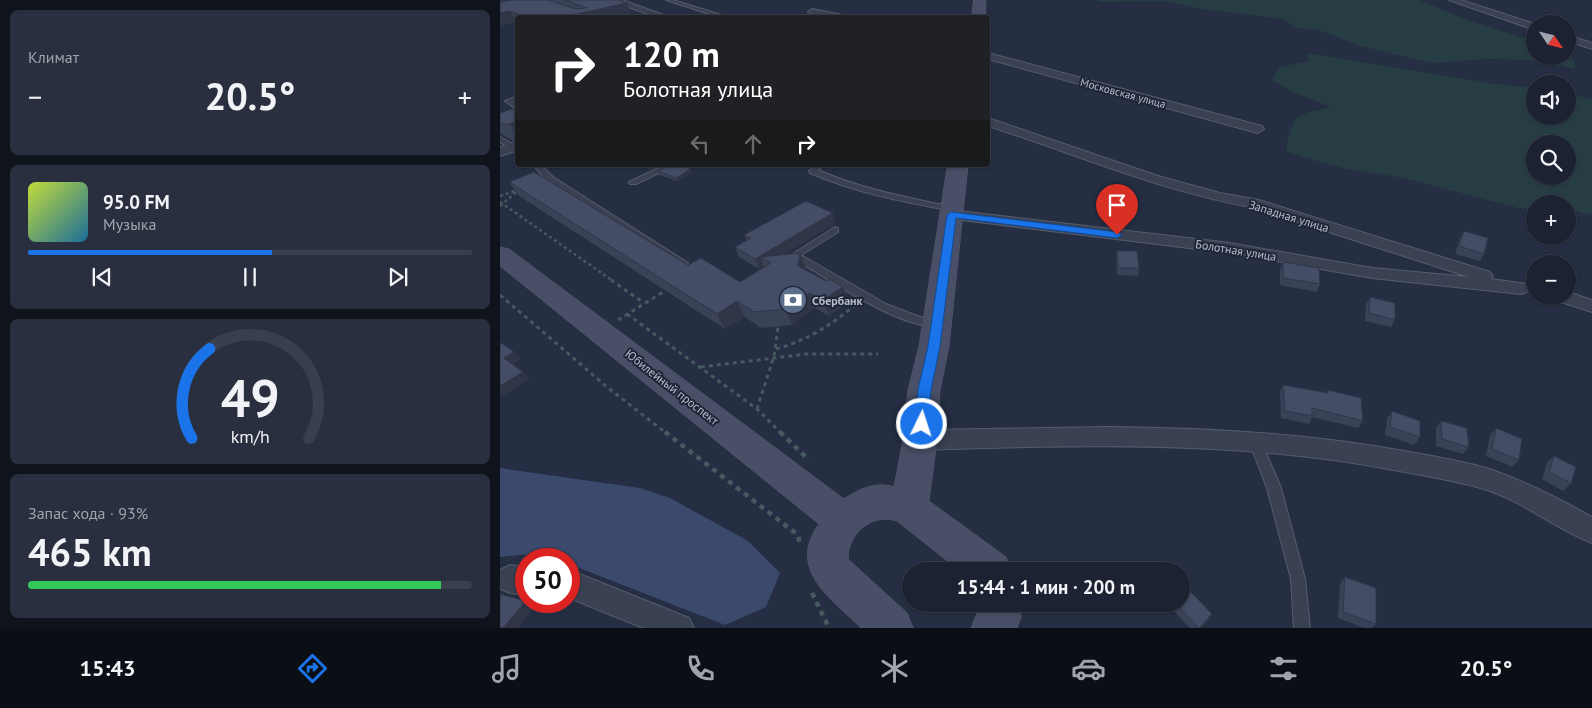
<!DOCTYPE html>
<html lang="ru">
<head>
<meta charset="utf-8">
<style>
  body { margin:0; font-family:"PT Sans",sans-serif; background:#292f3e; color:#f1f3f6; height:100vh; display:flex; flex-direction:column; font-size:19px; white-space:nowrap }
  * { box-sizing:border-box; margin:0 }
  p { font-size:16px; color:#a0a4ac }
  .icon { flex:none; width:28px; height:28px; fill:none; stroke:currentColor; stroke-width:2; stroke-linecap:round; stroke-linejoin:round }
  .map { position:relative; flex:1; overflow:hidden }
  .sheet { display:flex; flex-direction:column; gap:10px; padding:10px; background:#0f131c; width:500px }
  .sheet>* { flex:none }
  .banner { position:absolute; left:15px; top:15px; width:475px; height:152px; border-radius:5px; box-shadow:0 1px 4px #0004,0 0 0 1px #3a3f4d; background:#202124; color:#fff; overflow:hidden }
  .needle { width:32px; rotate:125deg }
  .buttons { position:absolute; left:1026px; top:15px; display:grid; gap:10px }
  .buttons a { display:grid; place-items:center; width:50px; height:50px; border-radius:50%; background:#1c2232; box-shadow:0 1px 4px #0004,0 0 0 1px #3a3f4d; font-size:25px }
  .speed { position:absolute; left:15px; top:548px; display:flex; gap:10px; font-size:25px; font-weight:700; text-align:center }
  .speed>* { display:grid; place-content:center; width:65px; height:65px; border-radius:50%; background:#1c2232; box-shadow:0 1px 4px #0004,0 0 0 1px #3a3f4d; line-height:1 }
  .speed .limit { border:8px solid #d22; background:#fff; color:#111 }
  .pin { position:absolute; display:grid; place-items:center; width:42px; height:42px; color:#fff; margin:-51px -21px; border-radius:50% 50% 50% 0; rotate:-45deg; box-shadow:0 0 5px #0007 }
  .pin .icon { rotate:45deg }
  .me { position:absolute; width:55px; margin:-28px; rotate:4deg; stroke-linejoin:round; filter:drop-shadow(0 0 4px #0008) }
  .turn { display:flex; align-items:center; gap:18px; height:105px; padding:0 25px; font-size:22px }
  .turn .icon { width:65px; height:65px; stroke-width:2.5 }
  .turn b { display:block; font-size:35px; line-height:42px }
  .lanes { display:flex; align-items:center; height:48px; padding:0 25px; background:#0003; justify-content:center; gap:25px; direction:ltr }
  .lanes .off { opacity:.35 }
  .big { font-size:38px; font-weight:700; line-height:1.1 }
  .sheet .widget { flex:1; display:flex; flex-direction:column; justify-content:center; gap:8px; min-width:0; padding:0 18px; border-radius:8px; background:#292f3e }
  .sheet .dial { align-items:center; gap:0 }
  .dial svg { height:130px; overflow:visible; fill:none; stroke:#3a3f4d; stroke-width:7; stroke-linecap:round; text-anchor:middle }
  .dial text { fill:#f1f3f6; stroke:none }
  .song { display:flex; align-items:center; gap:15px }
  .cover { width:60px; height:60px; border-radius:8px; background:linear-gradient(135deg,hsl(70 70% 55%),hsl(200 70% 35%)) }
  .played { height:5px; border-radius:2px; background:linear-gradient(90deg,#1a73e8 55%,#3a3f4d 55%) }
  .keys { display:flex; justify-content:space-around; direction:ltr }
  .heat { display:flex; justify-content:space-between; align-items:center; font-size:28px; direction:ltr }
  .charge { height:8px; border-radius:4px; background:linear-gradient(90deg,#34c759 93%,#3a3f4d 0) }
  .trip { position:absolute; left:402px; top:562px; width:288px; height:50px; border-radius:25px; background:#1c2232; box-shadow:0 1px 4px #0004,0 0 0 1px #3a3f4d; font-weight:700; line-height:50px; text-align:center }
  .tab-bar { display:flex; height:80px; justify-content:space-around; align-items:center; background:#0b0e14; color:#a0a4ac }
  .tab-bar .icon { width:35px; height:35px }
  .tab-bar .selected { color:#1a73e8 }
  .tab-bar b { font-size:22px; color:#f1f3f6 }
  main { display:flex; flex:1; min-height:0 }
  .map>svg:first-child { display:block }
  .green { fill:#273d44; fill-rule:evenodd }
  .water { fill:#3a496c }
  .lines { fill:none; stroke-linecap:round; stroke-linejoin:round }
  .service-casing { stroke:#555c6d; stroke-width:2 }
  .minor-casing { stroke:#555c6d; stroke-width:2 }
  .secondary-casing { stroke:#555c6d; stroke-width:1 }
  .path-far2 { stroke:#465a60; stroke-width:2.5; stroke-dasharray:3 3; stroke-linecap:butt }
  .path-far1 { stroke:#465a60; stroke-width:3; stroke-dasharray:4 4; stroke-linecap:butt }
  .path { stroke:#465a60; stroke-width:4.5; stroke-dasharray:5 5; stroke-linecap:butt }
  .service { fill:#3a4153; fill-rule:evenodd }
  .minor { fill:#3a4153; fill-rule:evenodd }
  .secondary { fill:#484f66; fill-rule:evenodd }
  .wall { fill:#3a4257 }
  .shaded-wall { fill:#303647 }
  .building { fill:#444d65; stroke:#303647 }
  .route { fill:#1a73e8; stroke:#114b97 }
  .labels { text-anchor:middle; dominant-baseline:central; stroke-width:4; stroke-linejoin:round; paint-order:stroke }
  .far-street-label { font-size:11px; fill:#b7bccc; stroke:#1e2638 }
  .street-label { font-size:12px; fill:#b7bccc; stroke:#1e2638 }
  .poi-label { font-size:12px; font-weight:bold; fill:#b7bccc; stroke:#1e2638; text-anchor:start }
</style>
</head>
<body>
<main>
<section class="sheet">
<div class="widget"><p>Климат</p>
<div class="heat"><a>−</a><b class="big">20.5°</b><a>+</a></div>
</div>
<div class="widget">
<div class="song"><i class="cover"></i><div><b>95.0 FM</b><p>Музыка</p></div></div>
<div class="played"></div>
<div class="keys"><svg class="icon" aria-label="previous" viewBox="0 0 24 24"><path d="M18 5L8 12l10 7zM5 5v14"/></svg><svg class="icon" aria-label="pause" viewBox="0 0 24 24"><path d="M8 5v14M16 5v14"/></svg><svg class="icon" aria-label="next" viewBox="0 0 24 24"><path d="M6 5l10 7-10 7zM19 5v14"/></svg></div>
</div>
<div class="widget dial"><svg viewBox="0 0 100 80">
<path d="M14 69A42 42 0 1 1 86 69"/>
<path d="M14 69A42 42 0 0 1 25 14" stroke="#1a73e8"/>
<text x="50" y="56" font-size="32" font-weight="700">49</text>
<text x="50" y="72" font-size="11">km/h</text>
</svg></div>
<div class="widget"><p>Запас хода · 93%</p><b class="big">465 km</b><div class="charge"></div></div>
</section>
<div class="map">
<svg width="1092" height="628" viewBox="0 0 1092 628">
  <rect width="100%" height="100%" fill="#252e43"/>
  <path class="green" d="M595 0H919L967 20 1028 39 1035 43V56H1068V53H1071L1076 69 1029 60 990 59 931 63 861 46 819 30 796 28 785 20 776 18 702 9 665 1 602 2Z
    M807 53 996 84 1035 88V116H1068V94L1092 99V215L1068 210V204H1035V209L1018 208 904 178 842 168 786 152C792 113 796 115 831 107L793 92 772 80 780 67 809 61ZM1035 144H1068V176H1035Z"/>
  <path class="water" d="M0 468 140 488 170 498 248 541 280 573 266 607 225 625 69 564V559H55L40 553 0 557Z"/>
  <g class="lines">
    <g class="service-casing">
      <path id="service" d="M166 0H173L231 18H222Z
        M18 96V100L13 102 18 105V110L5 101Z
        M0 137 18 147V152L0 142Z
        M33 165H41L53 177 188 263 186 265H180L47 181Z
        M165 165H175L136 184H130L129 182Z
        M316 165H324L318 170C361 189 406 197 452 207L456 209 452 211C404 202 356 193 310 173L309 171Z
        M335 227 338 228V232L301 255 386 304 420 317 440 321 441 323 440 325C411 333 341 288 316 272 308 267 297 262 291 255Z
        M755 436 759 437 761 441 781 488 805 579 810 628H794L791 579 767 488 749 441 751 437Z"/>
    </g>
    <g class="minor-casing">
      <path id="minor" d="M110 0H122L172 18H158Z
        M949 0H961L1035 24V30Z
        M312 9 342 15 346 18H326L309 14 308 12Z
        M1068 35 1092 43V49L1068 41Z
        M488 53 762 126 764 129 758 133 754 132 488 59Z
        M488 118 658 176 720 193 759 200 990 272 993 276 991 279 1027 284 1030 288 1027 292 1021 294 872 278 730 253 446 218 443 215 446 212 451 210 730 243 872 268 969 277 751 207C660 191 576 154 488 126Z
        M18 141V150L0 156V147Z
        M1068 292 1092 300V312L1055 300 1052 296H1068Z
        M607 427C707 428 806 433 904 451 931 456 959 460 986 468 1023 480 1058 498 1092 517V543C1055 529 1023 501 984 489 956 481 927 476 899 471 741 440 580 445 420 450L412 447 409 440 412 433 420 430Z
        M10 565 26 567V595L10 593 0 589V570Z
        M69 572 77 573 189 618 194 628H143L77 601 69 600Z"/>
    </g>
    <g class="secondary-casing">
      <path id="secondary" d="M474 0H486L485 18H472Z
        M448 165H468L449 346 440 390 437 440 429 501 506 557 512 571H460L397 521C372 513 348 533 348 559L407 613 413 628H361C332 599 286 570 319 524L0 266V247L9 249 344 499C359 489 376 481 394 487L403 440 408 390 419 346Z
        M478 604H520L521 617 517 628H471L478 611Z"/>
    </g>
    <path class="path-far2" d="M0 196 18 190
      M0 202 113 281
      M0 206 19 190"/>
    <path class="path-far1" d="M111 280 144 303
      M0 295 107 387 166 433
      M127 314 257 409 281 433
      M118 320 168 289
      M276 349C306 341 331 325 355 305
      M201 367 307 354H378
      M257 409 274 356 278 326"/>
    <path class="path" d="M165 432 298 535 300 546
      M280 432 309 460
      M312 593 329 628"/>
    <use href="#service" class="service"/>
    <use href="#minor" class="minor"/>
    <use href="#secondary" class="secondary"/>
  </g>
  <path class="wall" d="M0 0H118L127 3 131 13 112 18H18V22H16L0 26Z
    M18 107V141H13L0 133V113Z
    M140 165H161L150 170Z
    M158 171 192 173 178 181 159 175Z
    M9 182 188 265 240 282 264 267V266L259 269 239 257 235 247 247 240 244 235 335 223 283 255 306 268V270L326 281 343 287 348 303 329 316 315 308 292 325 261 328 245 317 225 329 19 196Z
    M964 231 984 254 980 261 955 254 960 238Z
    M617 251 639 268 638 276 617 275 616 258Z
    M783 262 820 284 817 292 780 285V270Z
    M870 297 895 320 891 327 865 321 866 304Z
    M783 385 826 393 828 390 863 421 858 428 812 417 809 424 781 418 780 392Z
    M892 411 920 437 914 445 885 435 887 419Z
    M941 421 969 447 963 454 936 446V428Z
    M996 428 1019 460 1012 467 986 456 990 435Z
    M1054 456 1071 483 1063 491 1042 479 1047 463Z
    M845 577 876 624 872 628H864L838 618 840 584Z
    M677 605 712 614 709 620 701 628H690L674 611Z"/>
  <path class="shaded-wall" d="M0 0H36L0 8Z
    M127 3 131 13 112 18H58Z
    M10 11 16 22 0 26V13Z
    M18 121V137L9 124Z
    M147 165H161L150 170Z
    M191 169 192 173 178 181 176 178Z
    M333 213 335 223 269 263 260 257 264 266 259 269 255 259Z
    M300 253 306 268 304 281 298 266Z
    M343 287 348 303 329 316 323 300Z
    M310 293 315 308 292 325 286 309Z
    M237 301 245 317 225 329 217 314Z
    M14 352 21 359 11 365 4 358Z
    M23 372 30 379 0 398V386Z
    M26 601 35 607 18 628H3Z
    M712 614 709 620 701 628H698Z"/>
  <path class="building" d="M12 0H48L76 9 87 8 65 0H118L127 3 58 18H26L10 11 0 13V2Z
    M18 107V121L9 124H1L0 123V113Z
    M169 165H182L191 169 176 178 158 171Z
    M34 172 188 265 201 258 240 282 271 263 260 257 300 253 298 266 326 281 329 279 343 287 323 300 310 293 286 309 254 312 237 301 217 314 9 182Z
    M306 201 333 213 255 259 235 247 251 238 244 235Z
    M964 231 988 238 984 254 959 246Z
    M617 251H637L639 268H618Z
    M783 262 819 268 820 284 783 278Z
    M870 297 895 303V320L869 313Z
    M0 342 14 352 4 358 23 372 0 386Z
    M783 385 828 393V390L861 398 863 421 812 408V416L785 411Z
    M892 411 920 421V437L890 427Z
    M941 421 967 428 969 447 942 439Z
    M996 428 1022 439 1019 460 992 449Z
    M1054 456 1076 467 1071 483 1049 472Z
    M845 577 876 588V624L843 612Z
    M691 592 712 614 699 628 677 605 678 604H681V601Z
    M0 594 26 601 3 628H0Z"/>
  <path class="route" d="M451 212 617 232 622 235 617 238 456 218 440 346 431 390 428 424 426 427H417L415 424 418 390 428 346 447 215Z"/>
  <defs>
    <g id="bank-disc" transform="scale(1.4375)"><circle r="9.5" fill="#5c6f8a" stroke="#1e2638"/><path d="M-6-4H6V4H-6ZM0-2.3a2.3 2.3 0 1 0 0 4.6a2.3 2.3 0 1 0 0-4.6Z" fill="#fff"/></g>
  </defs>
  <g fill-rule="evenodd">
    <use href="#bank-disc" x="293" y="300"/>
  </g>
  <g class="labels">
    <g class="far-street-label">
      <text transform="translate(623 93) rotate(15)">Московская улица</text>
    </g>
    <g class="street-label">
      <text transform="translate(789 216) rotate(17)">Западная улица</text>
      <text transform="translate(736 250) rotate(9)">Болотная улица</text>
      <text transform="translate(172 387) rotate(38)">Юбилейный проспект</text>
    </g>
    <g class="poi-label">
      <text x="312" y="300">Сбербанк</text>
    </g>
  </g>
</svg>
<div class="buttons">
<a><svg class="needle" viewBox="-14 -14 28 28"><path d="M0-13l5 13h-10z" fill="#e53935"/><path d="M0 13l5-13h-10z" fill="#a0a4ac"/></svg></a>
<a><svg class="icon" aria-label="sound" viewBox="0 0 24 24"><path d="M4 9h4l5-4v14l-5-4H4zM17 9q2 3 0 6"/></svg></a>
<a><svg class="icon" aria-label="search" viewBox="0 0 24 24"><circle cx="10" cy="10" r="6"/><path d="M15 15l6 6"/></svg></a>
<a>+</a>
<a>−</a>
</div>
<div class="speed"><div class="limit">50</div></div>
<div class="pin" style="left:617px;top:235px;background:#d93025"><svg class="icon" aria-label="arrive" viewBox="0 0 24 24"><path d="M6 21V4h12l-3 4 3 4H6"/></svg></div>
<svg class="me" style="left:422px;top:424px" viewBox="-20 -20 40 40"><circle r="17" fill="#1a73e8" stroke="#fff" stroke-width="3"/><path d="M0-11L8 9 0 5-8 9z" fill="#fff"/></svg>
<div class="trip">15:44 · 1 мин · 200 m</div>
<div class="banner">
<div class="turn"><svg class="icon" aria-label="right" viewBox="0 0 24 24"><path d="M7 20v-9h11M14 6l5 5-5 5"/></svg><div><b>120 m</b>Болотная улица</div></div>
<div class="lanes"><svg class="icon off" aria-label="left" viewBox="0 0 24 24"><path d="M17 20v-9H6M10 6l-5 5 5 5"/></svg><svg class="icon off" aria-label="ahead" viewBox="0 0 24 24"><path d="M12 20V5M6 11l6-6 6 6"/></svg><svg class="icon" aria-label="right" viewBox="0 0 24 24"><path d="M7 20v-9h11M14 6l5 5-5 5"/></svg></div>
</div>
</div>
</main>
<nav class="tab-bar">
<b>15:43</b>
<svg class="icon selected" aria-label="directions" viewBox="0 0 24 24"><path d="M12 3l9 9-9 9-9-9zM9 14v-3h6M13 9l2 2-2 2"/></svg>
<svg class="icon" aria-label="music" viewBox="0 0 24 24"><path d="M9 18V5l10-2v13"/><circle cx="6" cy="18" r="3"/><circle cx="16" cy="16" r="3"/></svg>
<svg class="icon" aria-label="phone" viewBox="0 0 24 24"><path d="M5 4h4l2 5-3 2q2 4 5 5l2-3 5 2v4C11 20 4 13 5 4z"/></svg>
<svg class="icon" aria-label="climate" viewBox="0 0 24 24"><path d="M12 3v18M4 7l16 10M4 17L20 7"/></svg>
<svg class="icon" aria-label="car" viewBox="0 0 24 24"><path d="M5 17H2v-5l4-1 3-4h7l3 4 3 1v5h-3M9 17h6M6 11h13"/><circle cx="7" cy="17" r="2"/><circle cx="17" cy="17" r="2"/></svg>
<svg class="icon" aria-label="filters" viewBox="0 0 24 24"><path d="M4 7h16M4 17h16"/><circle cx="9" cy="7" r="2"/><circle cx="15" cy="17" r="2"/></svg>
<b>20.5°</b>
</nav>
</body>
</html>
